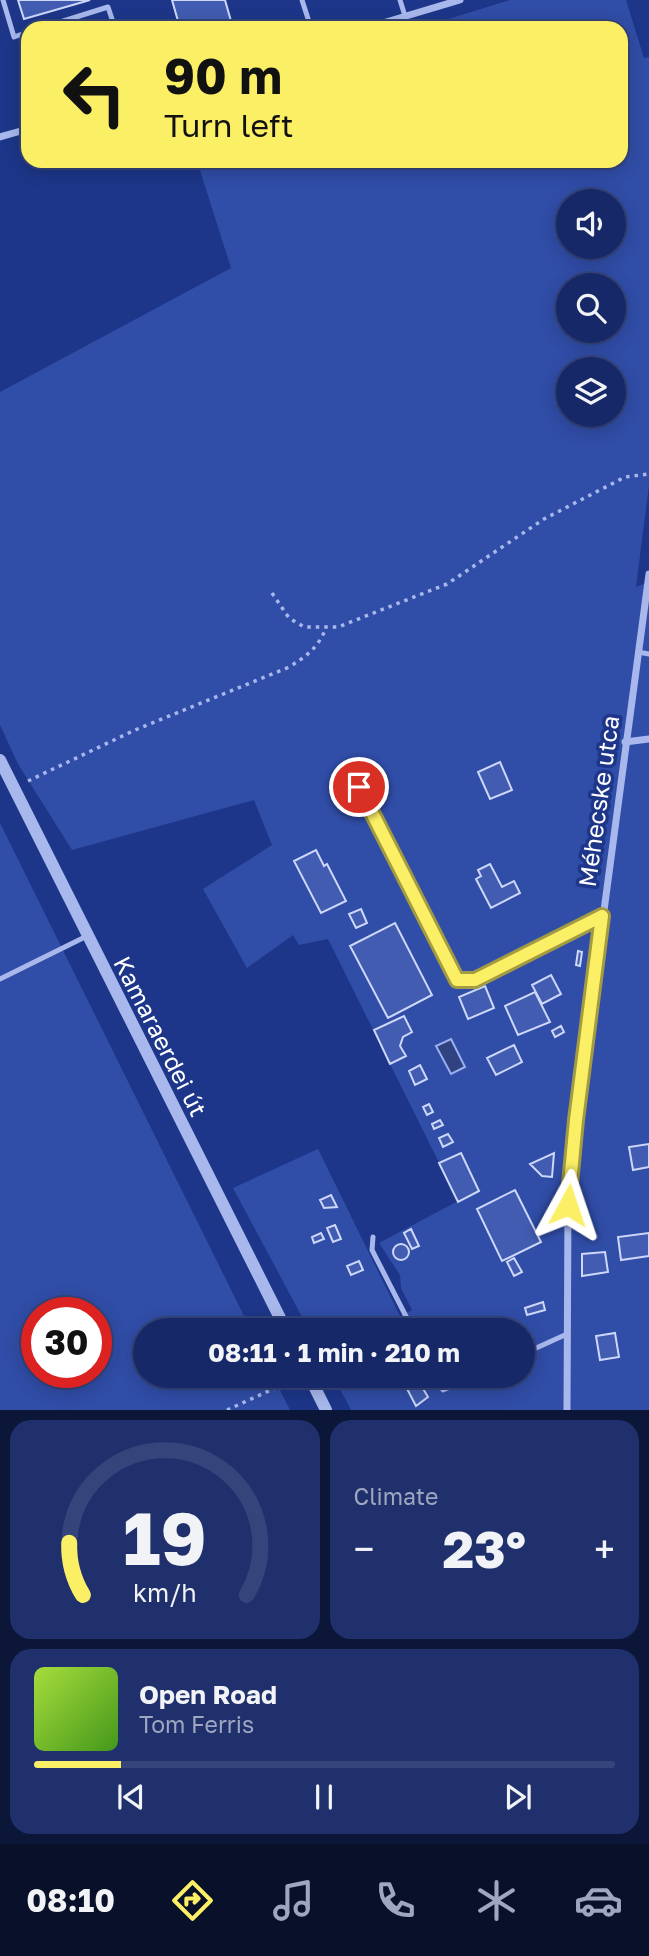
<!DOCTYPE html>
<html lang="en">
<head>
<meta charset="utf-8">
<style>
  body { margin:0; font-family:"Golos Text",sans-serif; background:#1f306d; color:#f1f3f6; height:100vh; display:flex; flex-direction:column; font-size:26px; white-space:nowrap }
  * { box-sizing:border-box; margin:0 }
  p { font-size:23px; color:#9ea6c0 }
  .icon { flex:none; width:38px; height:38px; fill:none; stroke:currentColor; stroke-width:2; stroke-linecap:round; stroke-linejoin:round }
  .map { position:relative; height:1410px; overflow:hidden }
  .sheet { display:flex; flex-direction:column; gap:10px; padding:10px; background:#0c1639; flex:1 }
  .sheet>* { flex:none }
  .guide { position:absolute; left:21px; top:21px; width:607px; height:147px; border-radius:21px; box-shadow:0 4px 18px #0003,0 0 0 2px #35447b; background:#fbef66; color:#111; overflow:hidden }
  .tools { position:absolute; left:556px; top:189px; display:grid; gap:14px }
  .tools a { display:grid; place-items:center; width:70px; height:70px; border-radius:50%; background:#162867; box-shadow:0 4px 18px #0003,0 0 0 2px #35447b; font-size:35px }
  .speed { position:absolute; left:21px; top:1297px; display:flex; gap:14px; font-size:35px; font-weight:700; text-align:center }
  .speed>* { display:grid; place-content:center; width:91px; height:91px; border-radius:50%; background:#162867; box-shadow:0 4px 18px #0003,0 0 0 2px #35447b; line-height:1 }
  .speed .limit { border:10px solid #d22; background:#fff; color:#111 }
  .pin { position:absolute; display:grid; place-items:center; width:60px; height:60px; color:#fff; margin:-30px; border:4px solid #fff; border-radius:50%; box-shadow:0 2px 7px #0007 }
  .me { position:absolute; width:77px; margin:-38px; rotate:5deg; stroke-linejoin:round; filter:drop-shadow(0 0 5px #0008) }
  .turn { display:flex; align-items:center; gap:24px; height:147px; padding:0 28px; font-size:32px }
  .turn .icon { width:91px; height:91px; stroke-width:2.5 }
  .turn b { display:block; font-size:49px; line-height:60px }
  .big { font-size:52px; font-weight:700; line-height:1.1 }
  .sheet .widget { flex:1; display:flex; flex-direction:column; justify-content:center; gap:10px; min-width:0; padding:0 24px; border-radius:21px; background:#1f306d }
  .sheet .dial { align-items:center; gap:0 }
  .dial svg { height:182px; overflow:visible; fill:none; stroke:#35447b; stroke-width:7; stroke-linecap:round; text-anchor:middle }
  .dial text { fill:#f1f3f6; stroke:none }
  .song { display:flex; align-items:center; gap:21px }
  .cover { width:84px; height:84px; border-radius:10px; background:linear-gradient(135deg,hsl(80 70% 55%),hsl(100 70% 35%)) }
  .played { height:7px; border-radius:4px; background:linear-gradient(90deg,#fbef66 15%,#35447b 15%) }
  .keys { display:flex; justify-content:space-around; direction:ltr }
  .heat { display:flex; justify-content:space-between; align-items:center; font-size:38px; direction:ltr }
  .sheet .tiles { flex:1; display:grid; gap:10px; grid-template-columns:1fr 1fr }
  .widget:last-child { grid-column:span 2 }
  .trip { position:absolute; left:133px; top:1318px; width:402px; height:70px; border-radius:35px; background:#162867; box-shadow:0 4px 18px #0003,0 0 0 2px #35447b; font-weight:700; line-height:70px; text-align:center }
  .tab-bar { display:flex; height:112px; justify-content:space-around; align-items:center; background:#091029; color:#9ea6c0 }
  .tab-bar .icon { width:49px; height:49px }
  .tab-bar .on { color:#fbef66 }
  .tab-bar b { font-size:32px; color:#f1f3f6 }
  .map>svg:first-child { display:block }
  .green { fill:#304da7; fill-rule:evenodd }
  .water { fill:#314281; stroke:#9bb0ee; stroke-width:2 }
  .building { fill:#415cb0; stroke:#cdd7f9; stroke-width:2 }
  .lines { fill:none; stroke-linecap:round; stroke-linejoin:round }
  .path { stroke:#a8b8ec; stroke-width:3.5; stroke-dasharray:3.5 5; stroke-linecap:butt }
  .service { stroke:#a8b8ec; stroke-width:5 }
  .minor { stroke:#a8b8ec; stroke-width:7 }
  .tertiary { stroke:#a8b8ec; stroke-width:12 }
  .route-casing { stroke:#a39b42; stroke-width:18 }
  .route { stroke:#fbef66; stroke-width:12 }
  .labels { text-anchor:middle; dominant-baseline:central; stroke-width:7; stroke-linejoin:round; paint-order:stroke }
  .street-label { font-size:24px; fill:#fff; stroke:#1d3689 }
</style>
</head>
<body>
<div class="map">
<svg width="649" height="1410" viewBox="0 0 649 1410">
  <rect width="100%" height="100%" fill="#1d3689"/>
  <path class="green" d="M510 0H626L644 58 649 57V485L636 587 649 582V1410H351L333 1376H523V1330H309L233 1188 318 1149 400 1316 412 1310 401 1288 400 1275 379 1243 458 1201 328 939 299 945 293 935 247 968 203 889 272 845 254 800 72 850 18 764 0 725V392L231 268 197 161H621V28H419ZM569 201H614V247H569ZM569 285H614V331H569ZM569 369H614V415H569Z
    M0 823 251 1330H145V1376H273L290 1410H0ZM37 1312H96V1372H37Z"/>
  <path class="water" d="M451 1039 465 1067 451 1074 436 1046Z"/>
  <path class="building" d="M18 0H90L24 19Z
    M172 0H225L233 28H180Z
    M500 762 512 790 490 799 478 772Z
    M316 850 324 866 327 864 346 901 321 913 294 861Z
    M490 864 502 887 514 881 520 893 491 908 476 879 481 876 478 870Z
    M361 909 367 923 356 928 349 914Z
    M395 923 432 995 388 1018 350 946Z
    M578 951 582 952 580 966 576 965Z
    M551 975 561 994 542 1004 532 985Z
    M485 986 494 1008 468 1019 459 997Z
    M535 992 550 1022 518 1035 505 1006Z
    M404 1016 412 1032 403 1037 400 1046 406 1056 390 1064 374 1030Z
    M561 1026 564 1032 555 1037 552 1031Z
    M514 1045 522 1062 496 1075 487 1058Z
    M420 1065 427 1079 415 1085 409 1071Z
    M429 1104 433 1112 427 1115 423 1107Z
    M440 1120 443 1125 434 1129 432 1124Z
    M448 1134 453 1142 443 1147 439 1138Z
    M649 1144V1167L633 1170 629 1147Z
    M461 1153 479 1191 458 1202 439 1163Z
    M554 1153 552 1177 542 1176 530 1164Z
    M515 1190 541 1242 502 1261 477 1209Z
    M331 1195 337 1207 324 1208 320 1200Z
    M335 1225 341 1239 333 1242 327 1228Z
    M411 1229 419 1246 412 1249 404 1233Z
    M321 1233 324 1239 314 1243 312 1237Z
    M649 1233V1256L621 1260 618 1237Z
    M393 1252a8 8 0 1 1 16 0a8 8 0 1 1-16 0Z
    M605 1252 608 1272 582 1276V1254Z
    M514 1258 522 1272 514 1276 507 1262Z
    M359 1261 363 1270 351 1275 347 1266Z
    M543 1302 545 1310 527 1315 525 1308Z
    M615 1333 619 1357 600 1360 596 1336Z
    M416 1377 428 1397 416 1406 404 1383Z"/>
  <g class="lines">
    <path class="path" d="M272 593 289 618 304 627H338L447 584 544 519 625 477 649 474
      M28 781 135 730 287 668C306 657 318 648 326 628
      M227 1410 295 1379"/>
    <path class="service" d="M3 0 14 37 28 32
      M302 0 311 28
      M400 0 405 16
      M41 28 108 7 115 28
      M638 652 649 654
      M359 787 458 980H475L602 916
      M0 979 87 936
      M373 1237 372 1250 413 1330
      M523 1354 567 1334
      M436 1376 443 1390 475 1376"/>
    <path class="minor" d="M366 28 460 0
      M0 137 28 129
      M625 742 649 739
      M567 1410 568 1205 576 1120 649 574"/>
    <path class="tertiary" d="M0 760 286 1330
      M309 1376 326 1410"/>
  </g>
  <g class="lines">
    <g class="route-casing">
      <path id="route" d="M359 787 457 980H475L602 916 576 1120 568 1205"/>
    </g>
    <use href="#route" class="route"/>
  </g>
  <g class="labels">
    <g class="street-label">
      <text transform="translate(598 801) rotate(-82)">Méhecske utca</text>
      <text transform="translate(161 1036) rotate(63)">Kamaraerdei út</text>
    </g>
  </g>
</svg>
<div class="tools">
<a><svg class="icon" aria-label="sound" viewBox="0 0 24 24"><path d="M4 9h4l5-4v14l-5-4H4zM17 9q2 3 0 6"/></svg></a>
<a><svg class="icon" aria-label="search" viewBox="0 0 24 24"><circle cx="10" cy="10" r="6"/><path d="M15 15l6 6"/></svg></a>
<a><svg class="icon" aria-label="layers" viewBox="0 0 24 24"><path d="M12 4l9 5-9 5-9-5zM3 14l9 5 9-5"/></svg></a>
</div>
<div class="speed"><div class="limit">30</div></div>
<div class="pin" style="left:359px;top:787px;background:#d93025"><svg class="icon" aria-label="arrive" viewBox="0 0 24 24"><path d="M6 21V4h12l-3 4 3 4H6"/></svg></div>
<svg class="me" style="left:568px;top:1205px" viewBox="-20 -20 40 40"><path d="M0-17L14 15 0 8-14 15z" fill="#fbef66" stroke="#fff" stroke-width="4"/></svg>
<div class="trip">08:11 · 1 min · 210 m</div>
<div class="guide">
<div class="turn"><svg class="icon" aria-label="left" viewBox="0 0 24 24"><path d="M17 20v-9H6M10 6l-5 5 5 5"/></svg><div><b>90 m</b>Turn left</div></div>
</div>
</div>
<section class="sheet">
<div class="tiles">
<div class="widget dial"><svg viewBox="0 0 100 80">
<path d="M14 69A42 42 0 1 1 86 69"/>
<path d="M14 69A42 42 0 0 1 8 46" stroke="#fbef66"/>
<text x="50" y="56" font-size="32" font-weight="700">19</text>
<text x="50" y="72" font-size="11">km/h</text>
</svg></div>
<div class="widget"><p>Climate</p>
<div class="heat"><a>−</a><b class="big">23°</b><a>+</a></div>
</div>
<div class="widget">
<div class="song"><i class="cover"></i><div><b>Open Road</b><p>Tom Ferris</p></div></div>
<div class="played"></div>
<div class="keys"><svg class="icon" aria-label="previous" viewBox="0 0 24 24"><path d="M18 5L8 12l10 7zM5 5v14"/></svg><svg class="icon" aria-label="pause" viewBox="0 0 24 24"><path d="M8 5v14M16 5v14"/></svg><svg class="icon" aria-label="next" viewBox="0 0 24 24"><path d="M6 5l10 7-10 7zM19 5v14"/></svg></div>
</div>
</div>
</section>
<nav class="tab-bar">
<b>08:10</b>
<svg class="icon on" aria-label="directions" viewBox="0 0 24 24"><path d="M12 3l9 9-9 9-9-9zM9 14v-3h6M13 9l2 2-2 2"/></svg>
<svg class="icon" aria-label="music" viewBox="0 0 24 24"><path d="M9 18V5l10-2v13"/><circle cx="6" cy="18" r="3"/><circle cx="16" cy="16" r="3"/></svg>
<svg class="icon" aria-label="phone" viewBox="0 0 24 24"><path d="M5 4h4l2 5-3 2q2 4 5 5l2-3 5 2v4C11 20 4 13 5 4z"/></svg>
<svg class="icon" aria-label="climate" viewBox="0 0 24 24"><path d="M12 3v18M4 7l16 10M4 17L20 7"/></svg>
<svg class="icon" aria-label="car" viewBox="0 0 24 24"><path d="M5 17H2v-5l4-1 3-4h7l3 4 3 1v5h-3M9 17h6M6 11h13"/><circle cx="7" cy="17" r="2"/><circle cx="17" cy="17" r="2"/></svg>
</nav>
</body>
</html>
